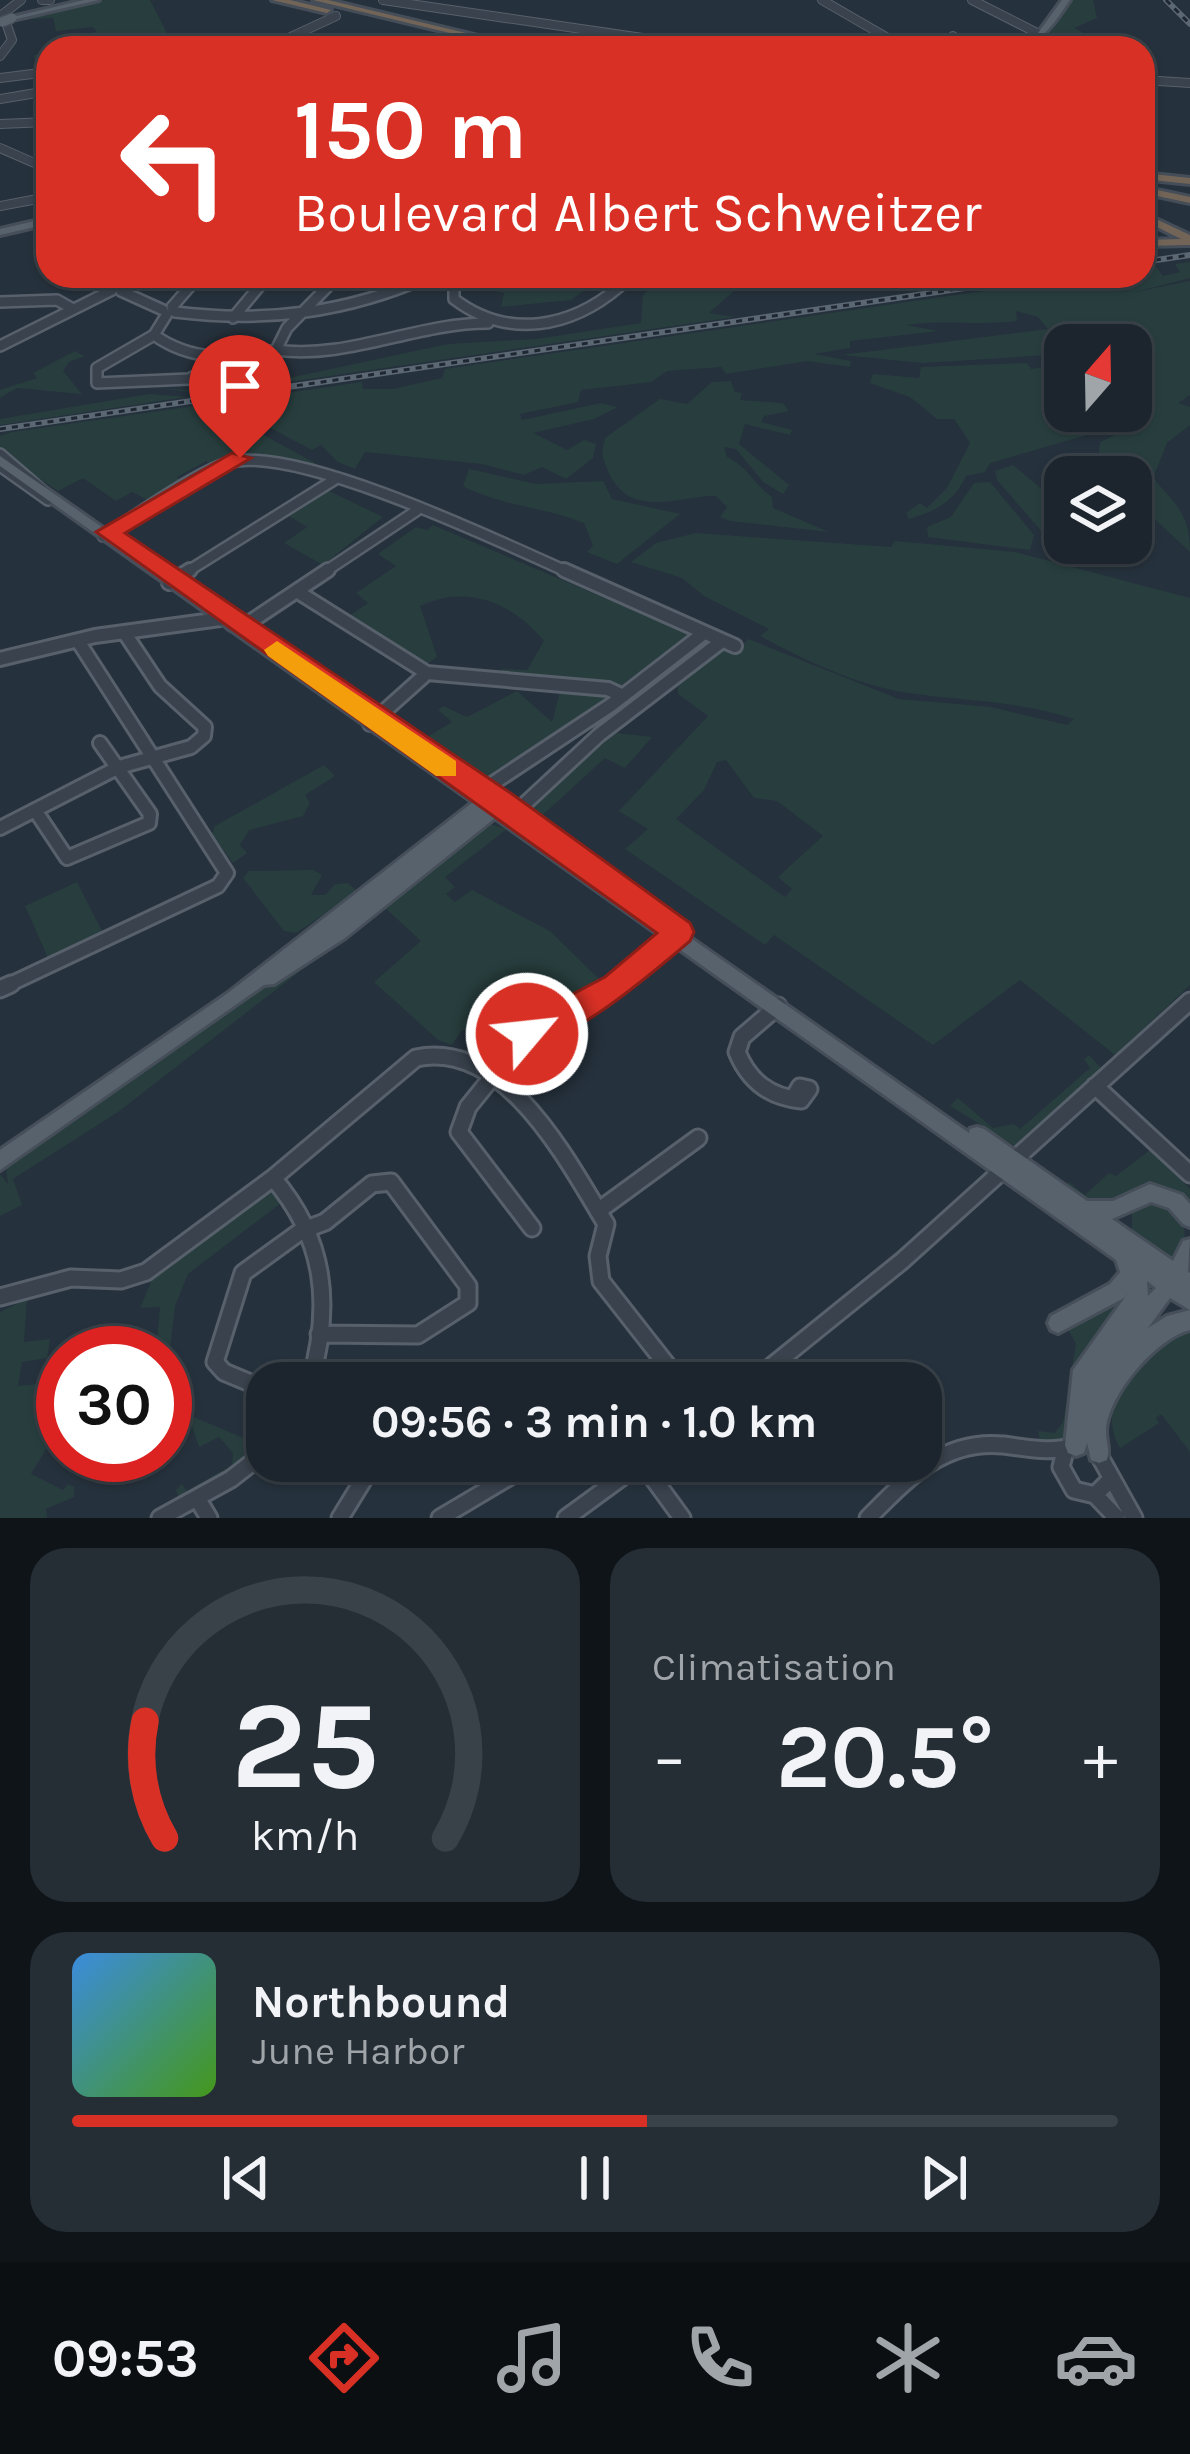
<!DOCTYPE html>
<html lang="fr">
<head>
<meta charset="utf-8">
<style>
  body { margin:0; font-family:Karla,sans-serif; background:#252d35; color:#f1f3f6; height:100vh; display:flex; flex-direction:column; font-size:45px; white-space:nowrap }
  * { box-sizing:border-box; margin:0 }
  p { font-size:39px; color:#a0a5aa }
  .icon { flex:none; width:66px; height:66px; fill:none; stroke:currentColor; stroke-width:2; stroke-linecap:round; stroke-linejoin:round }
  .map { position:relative; height:1518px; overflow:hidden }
  .panel { display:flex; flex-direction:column; gap:30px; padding:30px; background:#0f1419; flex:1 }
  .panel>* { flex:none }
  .guide { position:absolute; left:36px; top:36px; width:1119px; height:252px; border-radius:36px; box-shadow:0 3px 9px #0004,0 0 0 3px #3a4249; background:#d93025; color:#fff; overflow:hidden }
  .needle { width:78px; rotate:20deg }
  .controls { position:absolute; left:1044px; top:324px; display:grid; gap:24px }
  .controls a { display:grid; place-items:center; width:108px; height:108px; border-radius:24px; background:#1c252d; box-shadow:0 3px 9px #0004,0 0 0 3px #3a4249; font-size:60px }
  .speed { position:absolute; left:36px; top:1326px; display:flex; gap:24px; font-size:60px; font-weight:700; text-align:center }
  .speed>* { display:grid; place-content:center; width:156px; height:156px; border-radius:50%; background:#1c252d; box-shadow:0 3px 9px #0004,0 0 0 3px #3a4249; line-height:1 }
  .speed .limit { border:18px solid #d22; background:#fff; color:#111 }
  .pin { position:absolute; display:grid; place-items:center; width:102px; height:102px; color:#fff; margin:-123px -51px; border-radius:50% 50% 50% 0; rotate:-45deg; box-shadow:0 0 12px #0007 }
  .pin .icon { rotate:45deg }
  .me { position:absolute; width:132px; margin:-66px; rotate:62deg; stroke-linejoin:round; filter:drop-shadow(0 0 9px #0008) }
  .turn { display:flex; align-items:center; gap:42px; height:252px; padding:0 60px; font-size:54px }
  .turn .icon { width:156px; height:156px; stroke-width:2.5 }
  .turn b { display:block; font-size:84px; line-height:102px }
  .big { font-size:90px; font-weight:700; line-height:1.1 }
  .panel .tile { flex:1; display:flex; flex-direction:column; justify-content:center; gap:18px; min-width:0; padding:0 42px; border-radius:36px; background:#252d35 }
  .panel .dial { align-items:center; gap:0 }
  .dial svg { height:312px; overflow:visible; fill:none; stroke:#3a4249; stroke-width:7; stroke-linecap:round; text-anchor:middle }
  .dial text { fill:#f1f3f6; stroke:none }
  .song { display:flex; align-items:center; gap:36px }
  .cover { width:144px; height:144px; border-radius:18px; background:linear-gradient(135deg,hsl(210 70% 55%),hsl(100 70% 35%)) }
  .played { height:12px; border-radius:6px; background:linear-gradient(90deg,#d93025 55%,#3a4249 55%) }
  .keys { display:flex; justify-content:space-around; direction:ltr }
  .heat { display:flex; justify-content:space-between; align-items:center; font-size:66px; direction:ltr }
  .panel .tiles { flex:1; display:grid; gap:30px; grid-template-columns:1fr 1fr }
  .tile:last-child { grid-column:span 2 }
  .trip { position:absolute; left:246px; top:1362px; width:696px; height:120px; border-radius:36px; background:#1c252d; box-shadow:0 3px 9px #0004,0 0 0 3px #3a4249; font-weight:700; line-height:120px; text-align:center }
  .menu { display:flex; height:192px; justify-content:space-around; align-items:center; background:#0b0f12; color:#a0a5aa }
  .menu .icon { width:84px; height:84px }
  .menu .active { color:#d93025 }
  .menu b { font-size:54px; color:#f1f3f6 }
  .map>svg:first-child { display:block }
  .green { fill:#283e3e; fill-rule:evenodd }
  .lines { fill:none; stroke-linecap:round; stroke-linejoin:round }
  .minor-far3-casing { stroke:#57606b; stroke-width:10 }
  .minor-far2-casing { stroke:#57606b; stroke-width:14 }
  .minor-far1-casing { stroke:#57606b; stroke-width:18 }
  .minor-casing { stroke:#57606b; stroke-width:21 }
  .major-casing { stroke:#454e59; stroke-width:6 }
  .highway-casing { stroke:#444d58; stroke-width:6 }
  .minor-far3 { stroke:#39424d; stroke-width:8 }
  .minor-far2 { stroke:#39424d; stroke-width:9 }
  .minor-far1 { stroke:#39424d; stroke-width:12 }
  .minor { stroke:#39424d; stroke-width:15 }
  .major { fill:#57626c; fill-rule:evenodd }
  .highway { fill:#726557; fill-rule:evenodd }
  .rail-casing { stroke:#5b6773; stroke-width:6 }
  .rail { stroke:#1e2732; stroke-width:3; stroke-dasharray:6; stroke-linecap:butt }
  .major-bridge-casing { stroke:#454e59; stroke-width:12; stroke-linecap:butt }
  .major-bridge { stroke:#57626c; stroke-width:9 }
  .route { fill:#d93025; stroke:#8d1f18; stroke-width:3 }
  .slow { fill:#f59e0b }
</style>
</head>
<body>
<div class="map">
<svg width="1190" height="1518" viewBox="0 0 1190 1518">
  <rect width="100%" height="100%" fill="#25313c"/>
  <path class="green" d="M100 0H150L171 41 221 35 226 48H48V61L35 62 34 55 45 54 53 39 97 32 93 27 56 31 53 18 10 20Z
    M1073 0H1093L1097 18 1074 28 1111 48H1025L1049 34Z
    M1190 262V278L1135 292 1190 281V395L1178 403 1190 407V425L1167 443 1153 478C1176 505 1190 513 1190 552L1131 497V477H1114L1099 452 1100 442 1142 422 1133 417 1146 402 1131 374V345H1065V354L923 363 842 355 1048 329 1038 317 1016 311 1017 321C977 326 945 319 906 325L939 331 850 341V348L814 354 851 361 850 367 807 361 726 374 721 367 667 371 651 382 581 390 578 402 520 414 522 420 601 403 618 407 594 419 533 433 567 450 584 440 596 444 593 458 566 479 542 467 524 475 482 464 365 452 355 469 338 462 321 445 312 450 248 416 240 422 324 468 320 472 248 457 216 466 206 461 177 477 184 483 152 502 132 492 116 501 83 478 58 491 0 451V436L12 432 362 382 363 389H393L442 378 445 369 1087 276H1143V269L1156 267 1163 276 1180 272 1175 264Z
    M503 276H595L584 280 586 289 571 300 501 307 504 293 489 290Z
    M643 276H751L709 313 735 317 206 394 151 387 205 392 204 378 217 373 223 392 448 344 536 339 641 323 643 295 656 283Z
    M75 351 85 356 69 362 63 371 82 394 17 388 0 398V390L37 378 33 373Z
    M1027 363 1031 369 1065 364V411H1127L1111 428 990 463 985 472 966 476C954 502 936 511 909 519L906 513 920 503 927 508 947 488 970 443 954 419H937L910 397 870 383 873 374 919 378 921 367Z
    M731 381 735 392 742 393 740 400 783 403 789 411 764 416 761 422 792 430 790 435 745 424 739 444 789 485 783 494 763 482 736 449 724 447 727 457C748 467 753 483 772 497L773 508 829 532 730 521 720 517 727 507 716 496C682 495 632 520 610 475 603 460 600 454 605 438L660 399 687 404 712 382Z
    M149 394 187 397 0 425V419Z
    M1013 465 1051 497 1062 516 1043 533 997 480 995 471Z
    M469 469 536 484 603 481 612 499 680 514 617 564 587 552 593 546 584 523C544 507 504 507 463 486Z
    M990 482 1034 535 1030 550 928 537 927 527 951 517 974 483Z
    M327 490 383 517 323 565 284 543 307 527 287 515Z
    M433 525 689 634 618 688 500 676 501 669 527 670 544 641C511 602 468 584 420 606L437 657 424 666 346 618 368 603 356 593 396 566 378 554 416 527 427 530Z
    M696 533 891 547 895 541 1015 552 1190 598V985L1115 1055 1020 980 933 1045 774 935 765 945 625 849 648 829 619 811 708 716 678 694V686L724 648 735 652 748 639 899 699 991 707 1067 725 1074 719C1020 701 964 701 908 693 859 686 803 660 760 636L769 629 704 596 682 578 631 562 656 543ZM726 760 754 798 777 801 823 836 778 877 792 889 785 897 676 819 704 790 717 762Z
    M561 688 612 695 488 781H478L420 741 452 722 438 710 443 706 467 717 517 691 552 722Z
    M616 733 652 737 625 768 605 758 535 822 530 818 534 802Z
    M324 765 335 776 305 795 310 803 303 816 249 830 240 845 247 853 233 863 212 834 215 826Z
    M489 824 507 829 445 877 455 887 446 894 455 902 472 890 550 931 599 979V989L524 1031 515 1022 507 1029 462 1030 452 1045 438 1040 374 982 421 941 383 906Z
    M313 870 322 875 311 895H325L335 884 348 883 358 892 296 933 284 931 243 878 249 871Z
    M77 882 102 931 48 958 25 906Z
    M348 934 118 1112 13 1179 22 1205 0 1216V1174L8 1184 6 1167 18 1155 212 1019Z
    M1089 1055 1103 1070 1015 1146 950 1106 958 1098 993 1128 1014 1124 1020 1129 1090 1068 1084 1059Z
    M1150 1150 1190 1189V1206L1140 1186 1110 1206 1096 1207 1065 1185 1069 1182 1085 1195 1109 1173 1116 1176Z
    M273 1189 285 1200 188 1274 175 1306 166 1383 189 1415 253 1442 251 1448 258 1454 180 1502 176 1490 182 1484 187 1491 232 1465 233 1453 219 1437 199 1447 191 1424 165 1429V1353H156L160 1307 140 1308 154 1275Z
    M1146 1199 1160 1201 1184 1220 1185 1242 1173 1262 1132 1230V1209Z
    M1131 1283 1125 1314 1097 1336 1075 1369 1065 1437 1054 1443 1040 1441 1038 1431 1055 1433 1063 1422 1076 1344 1065 1324Z
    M27 1299 24 1342 50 1339 47 1358 22 1362 18 1386 47 1383 46 1397 63 1394V1432L58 1430 31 1474 63 1490 68 1484 74 1487V1497L46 1509 47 1518H0V1312Z
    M1190 1326V1452L1161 1414 1156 1418 1159 1423 1120 1448C1091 1401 1148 1342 1190 1326Z"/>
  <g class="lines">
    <g class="minor-far3-casing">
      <path id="minor-far3" d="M42 0H50
        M383 0 711 48
        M822 0 905 48
        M972 0 1041 35
        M953 36 970 48
        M267 48 336 16
        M0 56 12 40 3 14 21 0
        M0 78 48 72
        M1143 80 1190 83
        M0 99 48 91
        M0 124 48 122
        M0 148 48 169
        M0 206 48 197"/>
    </g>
    <g class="minor-far2-casing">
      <path id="minor-far2" d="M454 276V299
        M124 286 157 276
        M121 291 163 310
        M454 299C508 340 571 328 620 286
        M0 302 57 300 73 309
        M172 307 199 276
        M175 312C265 323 347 313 430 276
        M167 314 154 335C192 362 232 359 276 350L287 328 338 276
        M233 318 268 276
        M154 335 97 368V383L189 379 230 358
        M0 346 112 290
        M276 350C347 360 416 323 488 323
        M0 454 42 490
        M0 466 48 500
        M103 536C133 518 200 469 231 462 300 446 501 542 570 573
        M185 573 337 478
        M323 573 416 511"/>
    </g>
    <g class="minor-far1-casing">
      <path id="minor-far1" d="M564 570 735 646
        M169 583 190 570
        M298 592 427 673 608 689 623 696
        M232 624H247L328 570
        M0 659 95 636 220 619
        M370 724 427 673
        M483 790 611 705 704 633
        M35 810 67 858 149 823 150 814 100 743
        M516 812 599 735 722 641
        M0 828 119 767 191 747 204 736 205 727 160 686 124 632
        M4 987 218 886 227 873 78 641
        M614 987 679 932"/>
    </g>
    <g class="minor-casing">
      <path id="minor" d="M0 989 11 984
        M778 1006 742 1037 737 1052C749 1081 769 1097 801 1100L809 1089 800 1087 793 1099
        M527 1034 618 984
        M493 1076 468 1107 459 1132 532 1228
        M1095 1086 1190 1174
        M273 1178C326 1240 332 1306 310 1383
        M598 1211 698 1138
        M0 1297 71 1278 121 1280 146 1272 273 1178 416 1058C505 1039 567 1160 606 1224L598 1256 601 1281 681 1383
        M751 1383 902 1261 1190 1001
        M267 1390 224 1372 215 1362 243 1273 301 1231 325 1222 372 1184 391 1182 468 1286V1303L418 1335 319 1334
        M1096 1450 1134 1518
        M1065 1451 1061 1467 1074 1490 1095 1495 1110 1480
        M642 1463 682 1518
        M1095 1495 1117 1518
        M197 1498 209 1518
        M160 1518 231 1479 267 1451
        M340 1518 375 1461
        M440 1518 519 1471 526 1461
        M566 1518 644 1461
        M868 1518C907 1479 943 1439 1003 1445 1029 1448 1051 1454 1077 1445"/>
    </g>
    <g class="major-casing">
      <path id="major" d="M84 0H99L12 20 8 18Z
        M1062 0H1070C1054 23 1040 48 1009 48L1038 33Z
        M48 218V224L0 235V229Z
        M0 456 440 763H449L507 798 558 838 560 842 558 845 969 1133 970 1129 977 1127 984 1129 1087 1201H1113L1150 1184 1182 1195 1190 1204V1227L1183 1224 1169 1208 1151 1202 1112 1219 1173 1261 1183 1241 1190 1239 1188 1272 1190 1273V1310L1170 1298 1148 1328 1167 1316 1190 1310V1330C1156 1338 1107 1396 1106 1431 1106 1443 1110 1448 1107 1460L1099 1463 1091 1460 1087 1443 1084 1453 1076 1456 1068 1453 1065 1445 1073 1370 1128 1293 1124 1298 1058 1333 1051 1330 1048 1323 1051 1316 1110 1284 1120 1272 1116 1260 495 818 345 938 274 984 264 985 0 1170V1150L228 993 473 802 0 466ZM1147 1281 1156 1288 1148 1296Z"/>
    </g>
    <g class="highway-casing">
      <path id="highway" d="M272 0H290L331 10 327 13Z
        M313 0H328L529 48H512Z
        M1143 173 1190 178V184L1143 179Z
        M1143 187 1190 197V203L1143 193Z
        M1143 213 1190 235V245L1143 246V240L1181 239 1143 220Z"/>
    </g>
    <use href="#minor-far3" class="minor-far3"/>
    <use href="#minor-far2" class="minor-far2"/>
    <use href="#minor-far1" class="minor-far1"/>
    <use href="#minor" class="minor"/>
    <use href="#major" class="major"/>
    <use href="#highway" class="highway"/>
    <g class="rail-casing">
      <path id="rail" d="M1166 0 1190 24
        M1143 262 1190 255
        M0 429 1047 276"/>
    </g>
    <use href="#rail" class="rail"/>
    <g class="major-bridge-casing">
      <path id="major-bridge" d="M2 22 12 18"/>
    </g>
    <use href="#major-bridge" class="major-bridge"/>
  </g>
  <path class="route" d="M232 453 251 458 125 533 512 794 690 923 694 932 690 941C659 967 556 1058 516 1044L511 1034 516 1024 605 977 657 933 96 532Z"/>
  <path class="slow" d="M277 641 456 761V776H436L268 656 264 650Z"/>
</svg>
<div class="controls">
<a><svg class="needle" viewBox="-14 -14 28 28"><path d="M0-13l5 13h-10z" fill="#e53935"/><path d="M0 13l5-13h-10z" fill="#a0a5aa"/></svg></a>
<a><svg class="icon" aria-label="layers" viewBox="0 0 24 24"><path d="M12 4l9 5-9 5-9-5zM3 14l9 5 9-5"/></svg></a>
</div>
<div class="speed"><div class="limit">30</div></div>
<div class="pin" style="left:240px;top:458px;background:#d93025"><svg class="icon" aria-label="arrive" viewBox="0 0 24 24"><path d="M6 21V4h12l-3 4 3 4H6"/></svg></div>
<svg class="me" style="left:527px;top:1034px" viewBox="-20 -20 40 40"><circle r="17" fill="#d93025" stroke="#fff" stroke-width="3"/><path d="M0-11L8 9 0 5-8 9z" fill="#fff"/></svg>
<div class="trip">09:56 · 3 min · 1.0 km</div>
<div class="guide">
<div class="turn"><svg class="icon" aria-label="left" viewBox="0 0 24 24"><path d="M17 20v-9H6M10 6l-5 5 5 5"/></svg><div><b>150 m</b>Boulevard Albert Schweitzer</div></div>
</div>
</div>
<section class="panel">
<div class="tiles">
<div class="tile dial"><svg viewBox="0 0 100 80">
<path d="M14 69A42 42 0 1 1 86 69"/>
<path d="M14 69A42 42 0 0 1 9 39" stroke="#d93025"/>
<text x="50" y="56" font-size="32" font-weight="700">25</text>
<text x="50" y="72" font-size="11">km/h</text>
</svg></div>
<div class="tile"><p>Climatisation</p>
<div class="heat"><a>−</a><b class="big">20.5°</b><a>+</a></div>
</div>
<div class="tile">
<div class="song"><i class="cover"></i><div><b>Northbound</b><p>June Harbor</p></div></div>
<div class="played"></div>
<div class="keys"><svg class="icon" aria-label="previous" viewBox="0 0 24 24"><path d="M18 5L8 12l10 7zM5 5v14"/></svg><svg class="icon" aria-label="pause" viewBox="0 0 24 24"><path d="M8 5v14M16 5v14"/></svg><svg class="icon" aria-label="next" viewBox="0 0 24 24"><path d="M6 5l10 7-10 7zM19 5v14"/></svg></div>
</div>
</div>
</section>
<nav class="menu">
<b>09:53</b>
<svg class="icon active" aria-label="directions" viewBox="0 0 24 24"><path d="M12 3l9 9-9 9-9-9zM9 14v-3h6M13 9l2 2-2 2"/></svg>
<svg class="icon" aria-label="music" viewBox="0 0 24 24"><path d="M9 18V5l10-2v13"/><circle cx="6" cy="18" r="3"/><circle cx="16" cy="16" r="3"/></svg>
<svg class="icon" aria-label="phone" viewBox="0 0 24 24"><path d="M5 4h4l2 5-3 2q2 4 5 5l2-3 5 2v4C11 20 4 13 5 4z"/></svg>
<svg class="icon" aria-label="climate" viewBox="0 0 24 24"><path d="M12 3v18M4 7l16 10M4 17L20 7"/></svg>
<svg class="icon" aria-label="car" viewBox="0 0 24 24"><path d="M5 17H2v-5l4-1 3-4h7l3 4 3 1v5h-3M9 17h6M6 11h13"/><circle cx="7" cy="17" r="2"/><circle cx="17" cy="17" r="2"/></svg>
</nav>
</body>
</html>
